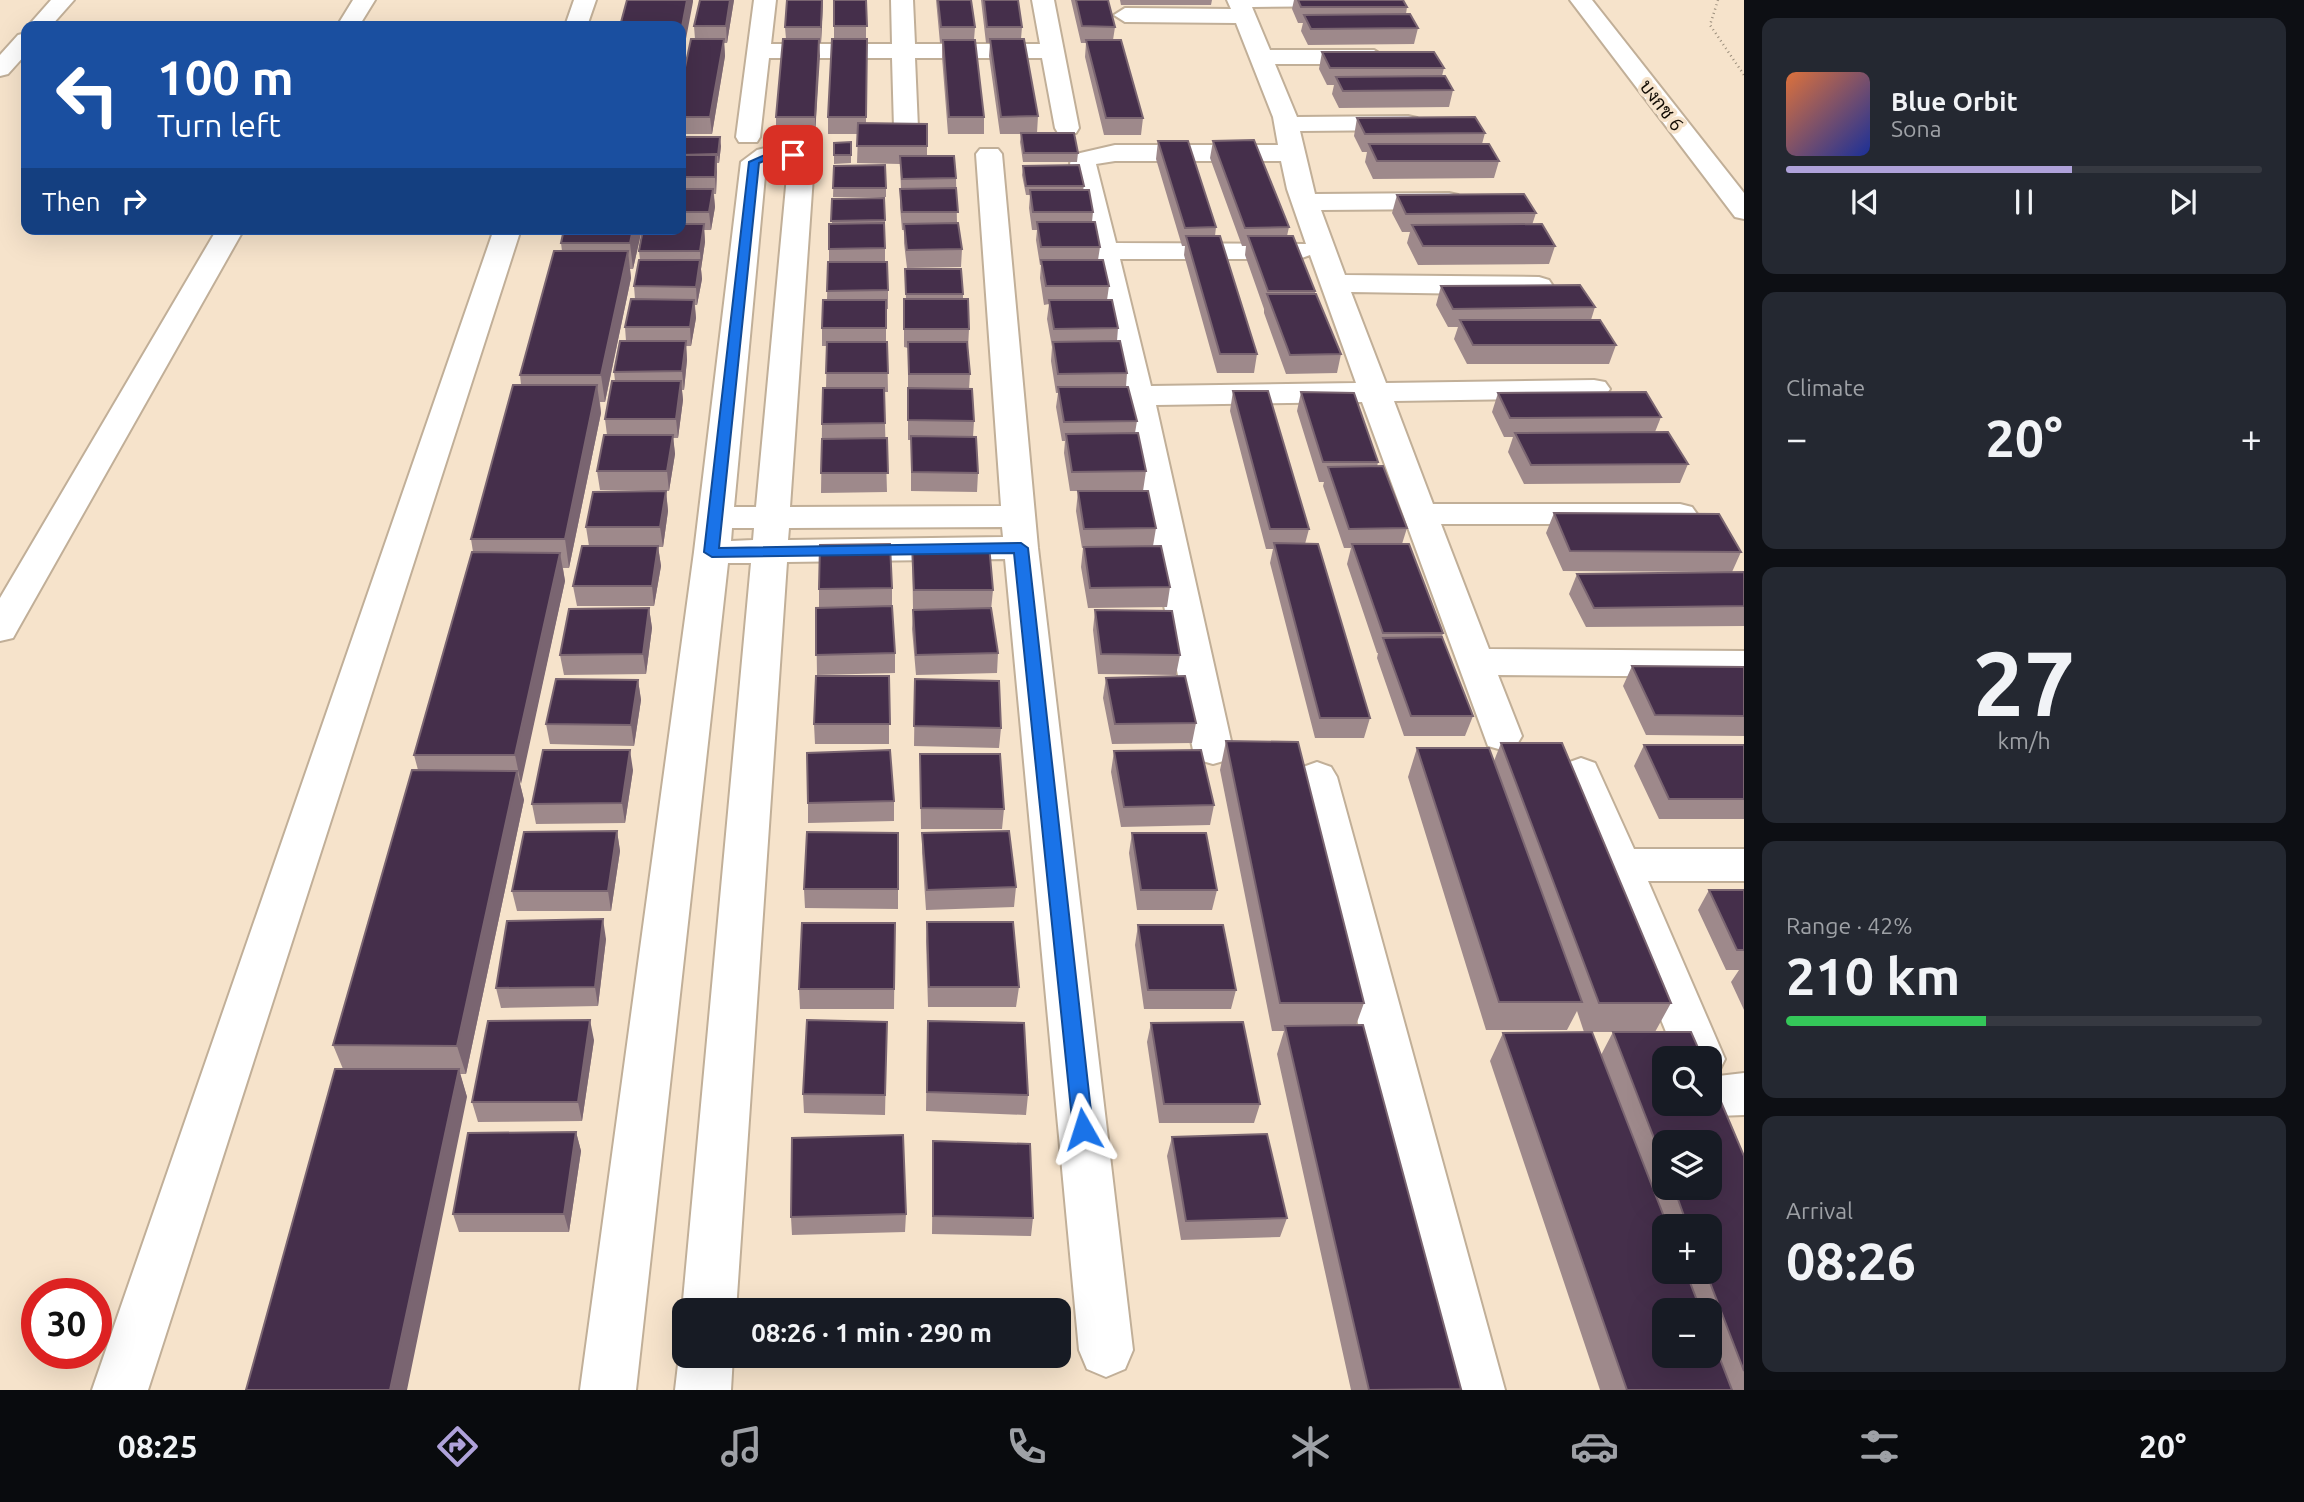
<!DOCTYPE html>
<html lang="en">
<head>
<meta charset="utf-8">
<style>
  body { margin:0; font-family:Ubuntu,Sarabun,sans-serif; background:#242831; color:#f1f3f6; height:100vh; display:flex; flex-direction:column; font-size:26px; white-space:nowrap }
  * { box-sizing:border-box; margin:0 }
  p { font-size:23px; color:#9ea1a6 }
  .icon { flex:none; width:38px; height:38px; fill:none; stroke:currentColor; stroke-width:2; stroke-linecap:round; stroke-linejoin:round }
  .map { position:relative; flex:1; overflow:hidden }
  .side { display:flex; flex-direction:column; gap:18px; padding:18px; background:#0d0f14; width:560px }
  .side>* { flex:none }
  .banner { position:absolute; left:21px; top:21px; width:665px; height:214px; border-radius:14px; box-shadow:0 7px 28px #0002; background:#1a4fa0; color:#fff; overflow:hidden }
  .fabs { position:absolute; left:1652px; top:1046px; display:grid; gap:14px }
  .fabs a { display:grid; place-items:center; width:70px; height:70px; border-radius:14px; background:#171b24; box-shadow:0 7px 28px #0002; font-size:35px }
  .speed { position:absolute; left:21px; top:1278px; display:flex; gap:14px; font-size:35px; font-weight:700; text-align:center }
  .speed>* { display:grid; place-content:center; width:91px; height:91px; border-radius:50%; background:#171b24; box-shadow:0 7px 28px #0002; line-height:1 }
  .speed .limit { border:10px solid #d22; background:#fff; color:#111 }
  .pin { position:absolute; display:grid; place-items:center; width:60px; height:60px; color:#fff; margin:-30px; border-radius:14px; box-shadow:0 4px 10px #0006 }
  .me { position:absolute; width:77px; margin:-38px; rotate:354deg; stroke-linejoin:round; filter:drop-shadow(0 0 5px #0008) }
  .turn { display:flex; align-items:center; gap:24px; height:147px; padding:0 21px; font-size:32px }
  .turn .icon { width:91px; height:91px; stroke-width:2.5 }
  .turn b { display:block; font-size:49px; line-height:60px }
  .then { display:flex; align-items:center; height:66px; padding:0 21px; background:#0003; gap:14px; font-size:26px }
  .big { font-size:52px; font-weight:700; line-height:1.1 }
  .side .card { flex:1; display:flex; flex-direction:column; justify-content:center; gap:10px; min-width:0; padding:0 24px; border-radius:14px; background:#242831 }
  .side .dial { align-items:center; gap:0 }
  .dial b { font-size:91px; line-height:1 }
  .song { display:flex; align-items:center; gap:21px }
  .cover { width:84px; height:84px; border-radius:10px; background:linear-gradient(135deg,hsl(20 70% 55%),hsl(230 70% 35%)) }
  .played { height:7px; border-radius:4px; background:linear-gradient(90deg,#afa2da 60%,#363941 60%) }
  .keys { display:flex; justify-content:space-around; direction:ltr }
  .heat { display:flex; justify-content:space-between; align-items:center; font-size:38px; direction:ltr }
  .charge { height:10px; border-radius:5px; background:linear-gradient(90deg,#34c759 42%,#363941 0) }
  .trip { position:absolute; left:672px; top:1298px; width:399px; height:70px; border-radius:14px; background:#171b24; box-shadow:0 7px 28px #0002; font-weight:700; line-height:70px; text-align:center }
  .tab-bar { display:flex; height:112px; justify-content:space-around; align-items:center; background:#090b0e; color:#9ea1a6 }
  .tab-bar .icon { width:49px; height:49px }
  .tab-bar .on { color:#afa2da }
  .tab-bar b { font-size:32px; color:#f1f3f6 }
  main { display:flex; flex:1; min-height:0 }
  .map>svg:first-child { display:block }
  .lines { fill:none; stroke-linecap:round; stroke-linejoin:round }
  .minor-casing { stroke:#c1af98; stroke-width:4 }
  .path { stroke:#9a8d7b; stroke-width:2.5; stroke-dasharray:1 3.5; stroke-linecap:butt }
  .minor { fill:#fff; fill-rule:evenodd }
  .wall { fill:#9e898b; fill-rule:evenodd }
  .shaded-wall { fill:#7a6571 }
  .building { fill:#452f4b; stroke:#7a6571; stroke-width:2 }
  .route { fill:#1a73e8; stroke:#114b97; stroke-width:2 }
  .labels { text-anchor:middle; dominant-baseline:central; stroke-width:7; stroke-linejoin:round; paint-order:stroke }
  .far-street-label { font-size:19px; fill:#130d05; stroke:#f6e3cb }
</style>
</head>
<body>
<main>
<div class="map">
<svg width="1744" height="1390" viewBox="0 0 1744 1390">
  <rect width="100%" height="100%" fill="#f6e3cb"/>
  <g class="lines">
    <g class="minor-casing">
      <path id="minor" d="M51 0H74L51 26H28Z
        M353 0H375L359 26H337Z
        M574 0H596L587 26H565Z
        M754 0H776L771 44H892L891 0H913L915 44H1040L1032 0H1054L1079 128 1076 133H1058L1055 128 1042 58H915L918 128 915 133H897L894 128 892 58H769L760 137 757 142H739L736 137Z
        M1227 0H1370L1359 6 1252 7 1270 50H1374L1385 57 1374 64H1275L1297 117 1408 116 1417 118 1420 123 1417 128 1408 130 1300 131 1315 194 1449 193 1458 195 1462 201 1458 207 1449 209 1321 210 1345 275 1539 277 1549 280 1553 286 1549 292 1539 295 1351 292 1386 383 1594 380 1605 382 1610 389 1605 396 1594 398 1394 401 1433 504H1680L1692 507 1697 514 1692 521 1680 524H1441L1489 649 1744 651V677L1498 675 1522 736 1516 746 1502 750 1488 746 1362 402 1156 405 1233 750 1227 760 1213 764 1199 760 1193 750 1122 396 1070 163 1076 154 1115 145H1278L1273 117 1236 23 1125 22 1114 15 1125 8 1231 9ZM1115 161H1281L1287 189 1306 244 1116 243 1096 164ZM1310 255 1356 383 1151 386 1120 259H1299Z
        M1570 0H1592L1744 193V219L1735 217Z
        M26 33V54L8 74 0 76V55L18 35Z
        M778 145 798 150 814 162 790 507 1001 506 976 154 980 149H998L1002 154 1038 548 1133 1350 1125 1369 1106 1377 1087 1369 1079 1350 1005 559 787 562 736 1311H684V1316L682 1311 751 563H728L636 1390H580L694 552 741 162 757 150ZM775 161 788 165 756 507H734L766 165ZM1002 527 1003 537 788 540 789 528ZM732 528H754L753 540 731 541Z
        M217 229H244L18 629 13 638 0 641V598Z
        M494 229H521L148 1390H92Z
        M1581 758 1595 763 1634 849H1744V881H1648L1725 1059 1718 1073 1710 1076V1059H1677L1561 773 1567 763Z
        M1317 762 1331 767 1337 777 1505 1390H1449L1297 777 1303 767Z
        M1744 1073V1115L1717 1116 1700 1110 1697 1104H1710V1077Z
        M684 1343V1356H733L731 1390H675L679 1356Z"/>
    </g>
    <path class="path" d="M1718 0 1710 25 1744 75"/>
    <use href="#minor" class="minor"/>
  </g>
  <path class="wall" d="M700 0H734L727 43H724L725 56 712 134H681V86L695 39 694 26Z
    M823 0 821 43H819L815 135H776V117L786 39 785 27Z
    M834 0H866V123L927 124V156L956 178 957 223 962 249 961 267 907 268 904 243V230H902L900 207V189H901L900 164 857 163 858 134H828V117L834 39Z
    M936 0H971L975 27 974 40 984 117V134H948L942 57V43H940Z
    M981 0H1018L1022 27 1021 39 1038 116 1037 133 1078 153 1077 162H1023L1020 142 1021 134H1000L989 56 990 43H986Z
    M1071 0H1108L1115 27 1113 40 1143 118 1141 135H1104L1085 57 1086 43H1081Z
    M1120 0H1212L1211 5H1121Z
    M1294 0H1403L1407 7 1406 14 1418 28 1414 44 1308 45 1301 31 1303 23H1298L1292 9Z
    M1322 52 1444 68 1442 76 1453 90 1449 107 1339 108 1332 94 1334 85H1327L1319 69Z
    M1357 118 1485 133 1482 144 1499 161 1494 178 1373 179 1365 162 1367 152H1362L1354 136Z
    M681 137 721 146 719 163H717L716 194H714L715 207 711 230H704L705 242 701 269 702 279 697 305H695L696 318 691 346H686L687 360 684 390H682L683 400 678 438H673L675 454 669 491 600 490 597 471 607 435 605 419 615 381 614 372 626 341 625 327 635 299 634 286 640 260 639 251 681 229Z
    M1158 141 1216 227 1215 236 1257 354 1254 373H1217L1184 255 1185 246H1182L1156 159Z
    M1213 141 1289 227 1287 236 1315 291V294L1341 354 1337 373 1286 374 1264 313V309L1245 255 1246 246H1242L1210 158Z
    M851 142V163L834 164V143Z
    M834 166 886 188V197H833Z
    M1023 166 1084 186 1083 190 1093 212 1092 222 1100 247 1098 260 1109 286 1107 300 1118 328 1117 341 1127 373 1126 387 1137 421 1135 433 1146 471 1143 491 1156 528 1153 546 1170 587 1167 607 1088 608 1081 567 1083 548H1082L1076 511 1078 491H1070L1064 453 1065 441H1062L1056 407 1058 393H1056L1051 361 1052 347 1047 319 1049 304 1044 305 1040 278 1041 265H1040L1036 240 1037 230H1032L1029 208 1030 195H1026L1022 175Z
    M1397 195 1536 213 1532 225 1555 246 1549 264 1418 265 1407 243 1410 232H1402L1392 213Z
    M832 199 885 220V262L888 290V309H886V342H887L888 392H884L887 492 821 493 822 424 826 388 827 346H822V328L827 300 828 262H829V224H832Z
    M642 229 633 269H630L631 278 605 402H600L601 413 569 568H563L565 581 520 784 524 800 466 1074H460L467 1097 343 1069 333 1045 418 770 414 755 473 552 471 539 521 385 520 375 562 251 561 243Z
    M905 269 963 294V299L969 329 968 348 970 374 969 389 974 421 973 437 978 473 977 492 911 491V440H908V348L904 347V299H906Z
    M1441 286 1595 307 1591 320 1616 345 1609 364H1467L1454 339 1458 327H1448L1436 305Z
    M1233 391 1309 529 1305 544 1370 718 1364 738H1315L1270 563 1273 549H1266L1230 411Z
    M1301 392 1378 462 1377 467 1407 528 1402 544 1443 633 1442 637 1473 716 1465 736H1404L1377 658 1378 653H1377L1347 564 1351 548H1344L1323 486 1324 482H1319L1297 411Z
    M1498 393 1661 417 1655 432 1688 464 1680 483 1524 484 1508 452 1513 437H1504L1492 412Z
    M666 491 668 511 663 547H658L661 566 654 606H577L573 586 589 546 586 527Z
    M1554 513 1741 552 1732 572 1563 571 1546 533Z
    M912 545 993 590 991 610 998 653 997 673 916 675 912 629 913 609Z
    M1744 572V626L1586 627 1569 594 1577 574Z
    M892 588V606L895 653V673L817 675 816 608 819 607V589Z
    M649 608 652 628 646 674 564 675 560 655Z
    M1095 610 1180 655 1176 675 1098 674 1093 630Z
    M1632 666 1744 667V736L1646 735 1623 686Z
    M889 676V744H815L814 724Z
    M1106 678 1196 723 1192 743 1112 744 1103 698Z
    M915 679 1001 728 999 748 914 746Z
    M638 680 641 700 634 746 550 744 546 724Z
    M1226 741 1364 1003 1356 1025 1461 1390H1351L1277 1054 1284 1031H1272L1220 770Z
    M1501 743 1671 1003 1655 1032H1584L1577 1011 1567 1030H1486L1408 777 1417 748 1494 761Z
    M1644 745H1744V819H1659L1634 766Z
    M1114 751 1214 805 1210 825 1121 827 1111 772Z
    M920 754 1004 809 1002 829H921Z
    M633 770 625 823 536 824 532 804Z
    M894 801V821L808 823V803Z
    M617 831 620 851 611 911H517L512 891Z
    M922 833 1016 887 1014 907 926 910 922 853Z
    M1132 833 1217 890 1212 910H1137L1129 853Z
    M804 889H898V909L805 908Z
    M1709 890H1744V1010L1731 982 1739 970H1726L1698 910Z
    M927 922 1019 987 1016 1007H928L926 941Z
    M895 923 894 1009H800L799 989Z
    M1138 925 1236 990 1231 1009H1144L1135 945Z
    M606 939 598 1006 501 1008 496 988Z
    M887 1022 885 1115 804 1113 803 1094Z
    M1151 1023 1260 1104 1254 1123H1159L1147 1042Z
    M1613 1032 1744 1156V1390H1600L1490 1061 1503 1033 1601 1055ZM1664 1143 1710 1188H1664ZM1664 1227H1710V1272H1664ZM1664 1311H1710V1356Z
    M594 1040 582 1121 478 1122 472 1102Z
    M927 1041 1028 1095 1026 1115 926 1111Z
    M576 1132 581 1151 569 1232H459L453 1214Z
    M1172 1137 1287 1218 1280 1237 1181 1240 1167 1156Z
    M933 1141 1033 1218 1031 1236 932 1234Z
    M906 1214 905 1232 792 1235 791 1217Z"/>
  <path class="shaded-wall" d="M687 0H693V2L681 65V32Z
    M730 0H734L727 43 726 26Z
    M822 0H823L821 43V27Z
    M724 39 725 56 712 134 710 117Z
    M819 39 820 56 815 135V117Z
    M720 137 721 146 719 163 718 155Z
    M716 154 717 172 716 194 715 177Z
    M713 189 715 207 711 230 709 212Z
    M704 224 705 242 701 269 700 251Z
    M633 229H642L633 269 630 243Z
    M628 251 631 278 605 402 601 375Z
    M700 260 702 279 697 305 696 287Z
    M694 300 696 318 691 346 690 327Z
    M686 341 687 360 684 390 682 371Z
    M681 381 683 400 678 438 676 419Z
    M597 385 601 413 569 568 565 539Z
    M673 435 675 454 669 491 667 471Z
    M666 491 668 511 663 547 660 527Z
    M658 546 661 566 654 606 652 586Z
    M560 553 565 581 521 784 515 755Z
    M649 608 652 628 646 674 643 654Z
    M638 680 641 700 634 746 631 725Z
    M630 750 633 770 625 823 622 803Z
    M517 771 524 800 466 1074 457 1046Z
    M617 831 620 851 611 911 608 891Z
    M603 919 606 939 598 1006 595 987Z
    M590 1020 594 1040 582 1121 578 1102Z
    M459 1069 467 1097 407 1390H390Z
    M576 1132 581 1151 569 1232 564 1214Z"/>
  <path class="building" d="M627 0H687L681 32V26H620Z
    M700 0H730L726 26H694Z
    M787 0H822L821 27H785Z
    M834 0H866L867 26H834Z
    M938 0H971L975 27H941Z
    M984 0H1018L1022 27H987Z
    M1076 0H1108L1115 27 1082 26Z
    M1298 0H1403L1407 7H1301Z
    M1410 14 1418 28 1311 29 1304 15Z
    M691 39H724L710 117H681V86Z
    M783 39H819L815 117H776Z
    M832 39H867L866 117H828Z
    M990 39H1024L1038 116 1001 117Z
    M943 40H975L984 117H949Z
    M1086 40H1121L1143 118H1106Z
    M1322 52H1434L1444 68H1330Z
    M1445 76 1453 90 1343 91 1336 77Z
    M1475 117 1485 133 1365 134 1357 118Z
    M858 123 927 124V146H857Z
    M1021 133H1074L1078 153H1024Z
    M681 137H720L718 155H681Z
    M1254 140 1289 227 1245 228 1213 141Z
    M1158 141H1188L1216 227 1185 228Z
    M851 142V155H834V143Z
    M1369 144H1489L1499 161H1377Z
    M716 154 715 177H681V155Z
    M900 156H954L956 178 902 179Z
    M885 165 886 188H833L834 166Z
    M1079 165 1084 186H1026L1023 166Z
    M956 188 958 212H902L900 189Z
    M681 189H713L709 212H681Z
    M1030 190H1089L1093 212H1033Z
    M1524 194 1536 213 1406 214 1397 195Z
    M884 198 885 220 831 221 832 199Z
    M1037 222H1095L1100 247H1041Z
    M884 223 885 248 829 249V224Z
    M958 223 962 249 907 250 904 224Z
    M681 224H704L700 251H639L643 229H681Z
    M1542 224 1555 246H1423L1412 225Z
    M564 229H633L630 243H561Z
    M1186 236H1220L1257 354H1220Z
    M1248 236H1293L1315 291H1268Z
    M554 251H628L601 375H520Z
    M639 260H700L696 287 634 286Z
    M1041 260H1103L1109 286H1046Z
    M828 262H887L888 290 827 291Z
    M905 269H961L963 294H906Z
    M1580 285 1595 307 1453 309 1441 286Z
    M1267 294H1316L1341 354 1290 355Z
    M631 299 694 300 690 327H625Z
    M904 299H968L969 329H904Z
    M823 300H886V328H822Z
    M1049 300H1112L1118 328 1054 329Z
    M1460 320H1600L1616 345H1473Z
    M620 341H686L682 371 614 372Z
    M1120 341 1127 373 1058 374 1053 342Z
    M827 342H887L888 373H826Z
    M908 342H967L970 374H909Z
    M612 381H681L676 419H605Z
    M513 385H597L565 539H471Z
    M1058 387H1128L1137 421 1064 422Z
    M823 388H884L885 423 822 424Z
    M908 388 972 389 974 421 908 420Z
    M1233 391H1268L1309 529H1270Z
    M1301 392 1354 393 1378 462H1323Z
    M1646 392 1661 417 1510 418 1498 393Z
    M1668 432 1688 464 1531 465 1515 433Z
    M1138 433 1146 471 1072 472 1066 434Z
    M604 435H673L667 471H597Z
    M911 436 976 437 978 473 912 472Z
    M887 438 888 473H821L822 439Z
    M1383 466 1407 528 1349 529 1328 467Z
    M666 491 660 527H586L593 492Z
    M1078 491H1148L1156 528 1084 529Z
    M1554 513 1719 514 1741 552 1570 551Z
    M1274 543 1318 544 1370 718H1320Z
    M890 544 892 588 819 589 820 545Z
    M1352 544H1409L1443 633H1383Z
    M912 545H989L993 590H914Z
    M582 546H658L652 586H573Z
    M1161 546 1170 587 1090 588 1084 547Z
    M472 552 560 553 515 755H414Z
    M1744 572V606L1594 608 1577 574Z
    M892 606 895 653 816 655V608Z
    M649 608 643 654 560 655 569 609Z
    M991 608 998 653 916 655 913 610Z
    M1095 610 1172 611 1180 655 1101 654Z
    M1442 637 1473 716H1411L1383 638Z
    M1632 666 1744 667V716L1655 715Z
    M816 676H889L890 724H814Z
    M1185 676 1196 723 1115 724 1106 678Z
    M556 679 638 680 631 725 546 724Z
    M915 679 999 681 1001 728 914 726Z
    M1226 741 1298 742 1364 1003H1280Z
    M1501 743H1562L1671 1003H1599Z
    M1644 745H1744V799H1669Z
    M1417 748H1489L1582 1002H1499Z
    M543 750H630L622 803 532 804Z
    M890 750 894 801 808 803 807 753Z
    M1201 750 1214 805 1124 807 1114 751Z
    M920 754H1000L1004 809 921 808Z
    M412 770 517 771 457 1046 333 1045Z
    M617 831 608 891H512L524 832Z
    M1009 831 1016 887 927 890 922 833Z
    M807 832 898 833V889H804Z
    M1132 833H1206L1217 890H1141Z
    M1709 890H1744V950H1737Z
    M603 919 595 987 496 988 507 921Z
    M927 922H1013L1019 987H929Z
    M802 923H895L894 989H799Z
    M1138 925H1223L1236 990H1148Z
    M590 1020 578 1102H472L488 1021Z
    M807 1020 887 1022 885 1095 803 1094Z
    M928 1021 1024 1023 1028 1095 927 1092Z
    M1243 1022 1260 1104H1164L1151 1023Z
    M1363 1025 1461 1389 1369 1390 1285 1026Z
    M1592 1032 1668 1227H1664V1272H1686L1701 1311H1664V1356H1710V1333L1732 1390H1627L1503 1033Z
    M1613 1032H1691L1703 1059H1664V1104H1710V1076L1744 1156V1371L1706 1272H1710V1227H1688L1674 1188H1710V1143H1664V1164Z
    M335 1069H459L390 1390H246Z
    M576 1132 564 1214H453L468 1133Z
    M1267 1134 1287 1218 1186 1221 1172 1137Z
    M903 1135 906 1214 791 1217 792 1138Z
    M933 1141 1030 1144 1033 1218 933 1216Z"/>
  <path class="route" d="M778 149 798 155 793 158 779 155 759 163 719 548 1021 543 1028 548 1093 1129 1090 1135 1083 1138 1076 1135 1073 1129 1014 553 712 557 704 552 749 162Z"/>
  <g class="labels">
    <g class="far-street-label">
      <text transform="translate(1662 105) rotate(52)">บงกช 6</text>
    </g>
  </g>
</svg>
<div class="fabs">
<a><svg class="icon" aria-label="search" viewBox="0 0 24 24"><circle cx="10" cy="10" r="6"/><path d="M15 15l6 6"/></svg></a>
<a><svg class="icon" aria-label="layers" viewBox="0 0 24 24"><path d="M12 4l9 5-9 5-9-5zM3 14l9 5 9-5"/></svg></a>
<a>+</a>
<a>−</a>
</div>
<div class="speed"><div class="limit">30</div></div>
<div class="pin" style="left:793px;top:155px;background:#d93025"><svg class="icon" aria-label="arrive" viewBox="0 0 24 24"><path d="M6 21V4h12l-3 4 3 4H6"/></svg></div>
<svg class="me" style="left:1083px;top:1129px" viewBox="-20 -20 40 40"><path d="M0-17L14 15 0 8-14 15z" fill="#1a73e8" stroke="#fff" stroke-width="4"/></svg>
<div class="trip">08:26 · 1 min · 290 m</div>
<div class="banner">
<div class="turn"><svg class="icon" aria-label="left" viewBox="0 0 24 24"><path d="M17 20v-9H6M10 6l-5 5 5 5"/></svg><div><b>100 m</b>Turn left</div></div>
<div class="then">Then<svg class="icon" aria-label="right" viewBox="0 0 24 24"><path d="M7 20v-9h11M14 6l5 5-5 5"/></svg></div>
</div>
</div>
<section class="side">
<div class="card">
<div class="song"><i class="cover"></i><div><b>Blue Orbit</b><p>Sona</p></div></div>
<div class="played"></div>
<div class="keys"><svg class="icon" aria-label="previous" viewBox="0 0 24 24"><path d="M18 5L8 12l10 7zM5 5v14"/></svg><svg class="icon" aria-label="pause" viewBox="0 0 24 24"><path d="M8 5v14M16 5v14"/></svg><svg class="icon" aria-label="next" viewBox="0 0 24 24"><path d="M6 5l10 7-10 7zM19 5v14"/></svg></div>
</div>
<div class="card"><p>Climate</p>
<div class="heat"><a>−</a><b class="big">20°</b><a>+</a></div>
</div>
<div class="card dial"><b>27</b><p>km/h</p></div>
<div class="card"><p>Range · 42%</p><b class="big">210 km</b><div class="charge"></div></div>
<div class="card"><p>Arrival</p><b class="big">08:26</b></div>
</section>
</main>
<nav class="tab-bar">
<b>08:25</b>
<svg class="icon on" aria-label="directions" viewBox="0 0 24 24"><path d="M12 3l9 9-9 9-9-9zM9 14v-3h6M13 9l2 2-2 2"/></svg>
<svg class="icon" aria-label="music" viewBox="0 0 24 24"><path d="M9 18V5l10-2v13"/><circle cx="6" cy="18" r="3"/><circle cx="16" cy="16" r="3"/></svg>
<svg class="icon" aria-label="phone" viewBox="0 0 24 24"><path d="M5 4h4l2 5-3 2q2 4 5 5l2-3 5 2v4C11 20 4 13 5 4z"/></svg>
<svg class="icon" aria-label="climate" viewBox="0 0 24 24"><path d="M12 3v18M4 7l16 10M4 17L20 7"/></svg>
<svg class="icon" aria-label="car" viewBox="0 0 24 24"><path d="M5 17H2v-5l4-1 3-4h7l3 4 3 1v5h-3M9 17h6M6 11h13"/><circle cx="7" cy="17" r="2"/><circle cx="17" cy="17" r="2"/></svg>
<svg class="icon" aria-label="filters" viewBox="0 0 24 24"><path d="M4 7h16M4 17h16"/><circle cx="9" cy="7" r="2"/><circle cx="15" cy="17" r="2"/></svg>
<b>20°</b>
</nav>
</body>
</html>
